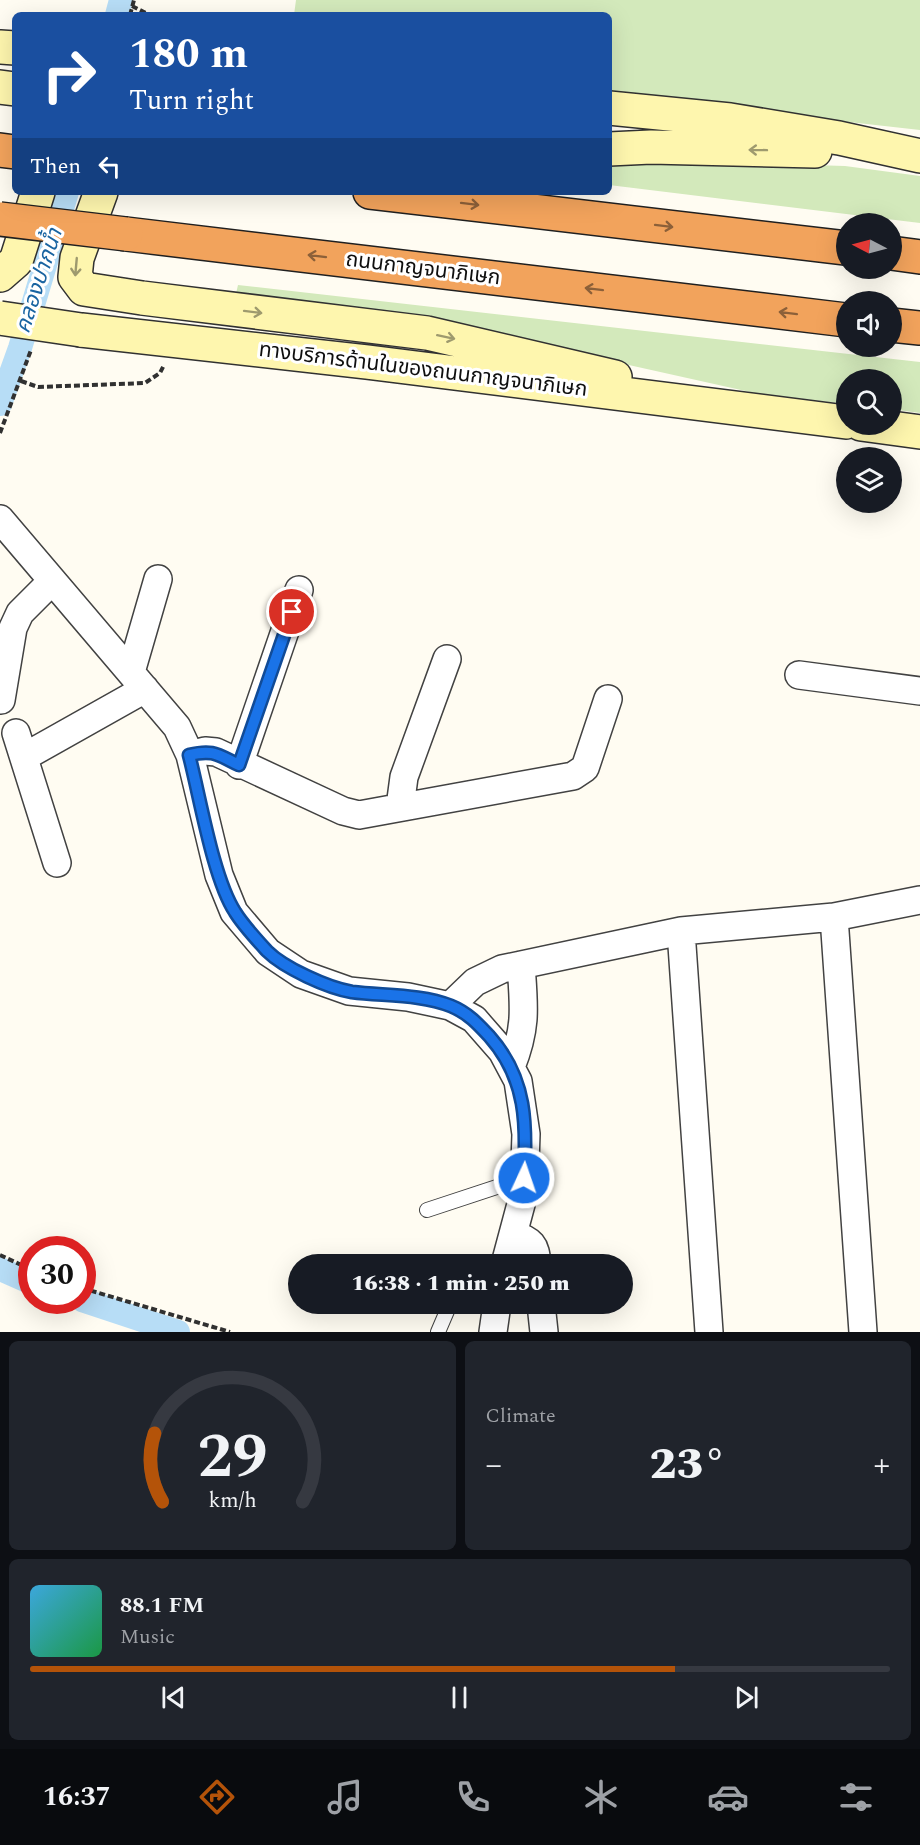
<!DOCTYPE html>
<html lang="en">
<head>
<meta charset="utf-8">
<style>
  body { margin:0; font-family:Spectral,"Noto Sans Thai",serif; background:#20242c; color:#f1f3f6; height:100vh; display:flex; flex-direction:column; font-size:22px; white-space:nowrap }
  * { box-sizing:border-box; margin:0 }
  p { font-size:20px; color:#9ea1a6 }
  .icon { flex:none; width:33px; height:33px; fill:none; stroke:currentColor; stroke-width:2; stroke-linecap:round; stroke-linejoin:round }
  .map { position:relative; height:1332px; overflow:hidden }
  .details { display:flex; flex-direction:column; gap:9px; padding:9px; background:#0d0f14; flex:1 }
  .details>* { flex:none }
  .guide { position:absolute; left:12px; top:12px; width:600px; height:183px; border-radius:9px; box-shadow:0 6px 24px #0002; background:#1a4fa0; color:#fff; overflow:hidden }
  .needle { width:39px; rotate:276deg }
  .buttons { position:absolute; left:836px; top:213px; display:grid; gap:12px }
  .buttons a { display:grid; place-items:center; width:66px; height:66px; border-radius:50%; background:#171b24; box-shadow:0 6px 24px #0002; font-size:30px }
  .speed { position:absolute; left:18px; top:1236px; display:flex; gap:12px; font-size:30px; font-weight:700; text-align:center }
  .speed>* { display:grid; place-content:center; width:78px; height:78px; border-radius:50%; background:#171b24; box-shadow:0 6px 24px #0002; line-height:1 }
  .speed .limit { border:9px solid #d22; background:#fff; color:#111 }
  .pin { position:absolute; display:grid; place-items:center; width:51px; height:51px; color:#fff; margin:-26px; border:3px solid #fff; border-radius:50%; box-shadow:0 2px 6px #0007 }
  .me { position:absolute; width:66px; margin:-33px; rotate:3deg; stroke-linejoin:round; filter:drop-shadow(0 0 4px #0008) }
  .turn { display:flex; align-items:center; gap:21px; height:126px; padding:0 18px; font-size:27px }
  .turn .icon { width:78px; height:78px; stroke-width:2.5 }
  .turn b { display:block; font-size:42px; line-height:51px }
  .then { display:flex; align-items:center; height:57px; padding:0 18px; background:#0003; gap:12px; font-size:22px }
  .big { font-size:45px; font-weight:800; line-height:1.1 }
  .details .tile { flex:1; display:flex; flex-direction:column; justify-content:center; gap:9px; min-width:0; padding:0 21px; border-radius:9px; background:#20242c }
  .details .dial { align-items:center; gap:0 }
  .dial svg { height:156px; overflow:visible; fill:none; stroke:#363941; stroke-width:7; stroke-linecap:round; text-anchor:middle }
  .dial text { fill:#f1f3f6; stroke:none }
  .song { display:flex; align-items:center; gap:18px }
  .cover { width:72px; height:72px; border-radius:9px; background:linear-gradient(135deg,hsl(200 70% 55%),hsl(140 70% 35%)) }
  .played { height:6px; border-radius:3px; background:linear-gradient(90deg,#b45309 75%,#363941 75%) }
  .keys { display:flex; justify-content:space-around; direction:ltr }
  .heat { display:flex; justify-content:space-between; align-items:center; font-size:33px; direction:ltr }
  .details .tiles { flex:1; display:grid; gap:9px; grid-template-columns:1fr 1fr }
  .tile:last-child { grid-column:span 2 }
  .trip { position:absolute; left:288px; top:1254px; width:345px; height:60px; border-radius:30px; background:#171b24; box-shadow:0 6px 24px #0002; font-weight:800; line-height:60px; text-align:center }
  .menu { display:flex; height:96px; justify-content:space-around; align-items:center; background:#090b0e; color:#9ea1a6 }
  .menu .icon { width:42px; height:42px }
  .menu .on { color:#b45309 }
  .menu b { font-size:27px; color:#f1f3f6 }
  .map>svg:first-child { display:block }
  .green { fill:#d3e9bb }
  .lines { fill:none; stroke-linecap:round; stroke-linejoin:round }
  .canal { stroke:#b7ddf6; stroke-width:24 }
  .lane-casing { stroke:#424242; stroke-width:16 }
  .street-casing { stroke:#424242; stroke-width:30 }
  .secondary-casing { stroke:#313131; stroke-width:36 }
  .highway-casing { stroke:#202020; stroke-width:36 }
  .path { stroke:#313131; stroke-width:4; stroke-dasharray:6 3; stroke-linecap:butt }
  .lane { stroke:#fff; stroke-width:14 }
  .street { stroke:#fff; stroke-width:27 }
  .secondary { stroke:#fef6ae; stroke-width:33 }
  .highway { stroke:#f2a35c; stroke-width:33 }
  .secondary-bridge-casing { stroke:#313131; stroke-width:36; stroke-linecap:butt }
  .highway-bridge-casing { stroke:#202020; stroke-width:36; stroke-linecap:butt }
  .secondary-bridge { stroke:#fef6ae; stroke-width:33 }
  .highway-bridge { stroke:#f2a35c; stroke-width:33 }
  .oneway { stroke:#9e9a6e }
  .oneway2 { stroke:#8c6039 }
  .route-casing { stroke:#114b97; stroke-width:15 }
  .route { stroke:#1a73e8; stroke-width:10 }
  .labels { text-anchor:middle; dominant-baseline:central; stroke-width:6; stroke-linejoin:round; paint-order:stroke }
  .street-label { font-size:21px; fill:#0f0f0f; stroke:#fff }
  .water-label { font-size:22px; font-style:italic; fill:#1964a1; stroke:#fff }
</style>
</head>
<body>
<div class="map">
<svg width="920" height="1332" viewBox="0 0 920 1332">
  <rect width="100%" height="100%" fill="#fffcf2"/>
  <path class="green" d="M296 0H920V130L609 95V15H294Z
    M609 159 845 166 920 176V223L609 185Z
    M238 285 920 362V413L891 409V380H846V404L759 394 566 351 234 302Z"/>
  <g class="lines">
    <path class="canal" d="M117 15 121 0
      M0 404 20 348 67 192
      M0 1269 32 1283
      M82 1300 178 1332"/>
    <g class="lane-casing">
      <path id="lane" d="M427 1210 524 1178
        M478 1264 505 1262
        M438 1332 450 1304"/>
    </g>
    <g class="street-casing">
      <path id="street" d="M0 519 177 727 190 755 219 875 234 912 268 952 301 974 349 991 408 997 450 1006 474 1019 502 1051 518 1081 526 1134 524 1193 505 1264
        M131 672 158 579
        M799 675 920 691
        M1 700 13 628 20 613 52 581
        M16 733 57 863
        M190 755 205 751 216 752 343 811 359 815 573 776 585 768 608 699
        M24 757 145 689
        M239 765 299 590
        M400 807 404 777 447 659
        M834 917 863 1332
        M681 931 709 1332
        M450 1006 475 982 502 969 681 931 834 917 920 900
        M511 1067C527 1027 524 1007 521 965
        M513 1234C532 1242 535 1243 537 1264
        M541 1304 544 1332
        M493 1332 497 1304"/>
    </g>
    <g class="secondary-casing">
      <path id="secondary" d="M0 47 15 48
        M0 87 15 89
        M609 108 730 120 839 138 920 156
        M609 149 651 147 815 151
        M101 192 77 258 75 277 84 289 142 298 427 333 615 377
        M0 275 16 261 38 192
        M81 330 367 362 846 422
        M861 424 920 432"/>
    </g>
    <g class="highway-casing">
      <path id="highway" d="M0 150 15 152
        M370 192 846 248
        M126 234 846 320
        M891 253 920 257
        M891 325 920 328"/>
    </g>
    <path class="path" d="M132 6 150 15
      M130 15 134 0
      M21 381 38 387 145 383 160 373 164 365
      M0 433 31 350
      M0 1255 32 1270
      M82 1288 230 1332"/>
    <use href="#lane" class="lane"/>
    <use href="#street" class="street"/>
    <use href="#secondary" class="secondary"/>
    <use href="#highway" class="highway"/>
    <g class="secondary-bridge-casing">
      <path id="secondary-bridge" d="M0 318 81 330"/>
    </g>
    <g class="highway-bridge-casing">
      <path id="highway-bridge" d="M0 219 126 234"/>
    </g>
    <use href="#secondary-bridge" class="secondary-bridge"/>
    <use href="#highway-bridge" class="highway-bridge"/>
  </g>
  <defs><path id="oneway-shaft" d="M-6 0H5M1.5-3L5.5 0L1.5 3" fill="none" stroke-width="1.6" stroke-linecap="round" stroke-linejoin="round" transform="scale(1.5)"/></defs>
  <g class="oneway">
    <use href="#oneway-shaft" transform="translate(758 150) rotate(-179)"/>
    <use href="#oneway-shaft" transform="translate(76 267) rotate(95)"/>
    <use href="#oneway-shaft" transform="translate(253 312) rotate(7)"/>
    <use href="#oneway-shaft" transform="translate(446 337) rotate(12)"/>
  </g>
  <g class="oneway2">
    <use href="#oneway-shaft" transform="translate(470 204) rotate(7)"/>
    <use href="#oneway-shaft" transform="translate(664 226) rotate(7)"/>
    <use href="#oneway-shaft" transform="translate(317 256) rotate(-173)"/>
    <use href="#oneway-shaft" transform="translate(594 289) rotate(-173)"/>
    <use href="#oneway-shaft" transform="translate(788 313) rotate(-173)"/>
  </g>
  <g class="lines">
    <g class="route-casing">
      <path id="route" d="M292 612 239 765C218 755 214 749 189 755 200 797 213 878 235 912 243 925 256 939 267 951 284 968 328 988 352 992 384 996 421 994 451 1006 468 1013 478 1024 490 1037 527 1079 527 1125 524 1178"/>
    </g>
    <use href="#route" class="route"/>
  </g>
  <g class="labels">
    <g class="street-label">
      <text transform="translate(423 269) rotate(7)">ถนนกาญจนาภิเษก</text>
      <text transform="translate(423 370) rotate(7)">ทางบริการด้านในของถนนกาญจนาภิเษก</text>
    </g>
    <g class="water-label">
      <text transform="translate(39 281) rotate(-72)">คลองปากน้ำ</text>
    </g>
  </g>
</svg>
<div class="buttons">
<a><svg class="needle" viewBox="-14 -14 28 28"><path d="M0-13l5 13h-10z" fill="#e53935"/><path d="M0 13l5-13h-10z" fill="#9ea1a6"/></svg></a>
<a><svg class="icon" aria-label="sound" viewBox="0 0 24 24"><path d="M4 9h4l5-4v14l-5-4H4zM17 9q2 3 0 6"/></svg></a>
<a><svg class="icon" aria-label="search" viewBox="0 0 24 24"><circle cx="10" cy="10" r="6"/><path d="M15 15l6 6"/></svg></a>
<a><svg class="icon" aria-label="layers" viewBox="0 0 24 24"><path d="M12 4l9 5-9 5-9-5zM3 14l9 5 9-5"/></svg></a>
</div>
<div class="speed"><div class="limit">30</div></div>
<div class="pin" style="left:292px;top:612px;background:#d93025"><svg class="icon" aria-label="arrive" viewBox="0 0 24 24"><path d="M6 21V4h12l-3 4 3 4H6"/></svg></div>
<svg class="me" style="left:524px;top:1178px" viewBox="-20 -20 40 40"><circle r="17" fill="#1a73e8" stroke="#fff" stroke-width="3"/><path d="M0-11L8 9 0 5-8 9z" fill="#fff"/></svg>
<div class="trip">16:38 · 1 min · 250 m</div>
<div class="guide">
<div class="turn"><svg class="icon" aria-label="right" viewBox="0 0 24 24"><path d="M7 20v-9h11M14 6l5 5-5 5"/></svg><div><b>180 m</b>Turn right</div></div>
<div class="then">Then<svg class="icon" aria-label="left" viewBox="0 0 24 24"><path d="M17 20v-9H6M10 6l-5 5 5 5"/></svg></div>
</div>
</div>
<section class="details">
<div class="tiles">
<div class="tile dial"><svg viewBox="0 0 100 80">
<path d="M14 69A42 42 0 1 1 86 69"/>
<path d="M14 69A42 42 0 0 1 10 34" stroke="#b45309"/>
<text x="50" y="56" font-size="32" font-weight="700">29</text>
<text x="50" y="72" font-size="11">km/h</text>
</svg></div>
<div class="tile"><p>Climate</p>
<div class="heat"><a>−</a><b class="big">23°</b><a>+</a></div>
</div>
<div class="tile">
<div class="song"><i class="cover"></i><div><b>88.1 FM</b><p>Music</p></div></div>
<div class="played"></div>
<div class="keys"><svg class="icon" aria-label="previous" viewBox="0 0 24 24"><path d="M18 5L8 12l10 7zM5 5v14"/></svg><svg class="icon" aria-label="pause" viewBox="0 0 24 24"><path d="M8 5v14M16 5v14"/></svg><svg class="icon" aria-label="next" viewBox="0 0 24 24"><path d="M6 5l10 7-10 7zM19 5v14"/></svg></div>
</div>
</div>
</section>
<nav class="menu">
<b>16:37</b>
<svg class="icon on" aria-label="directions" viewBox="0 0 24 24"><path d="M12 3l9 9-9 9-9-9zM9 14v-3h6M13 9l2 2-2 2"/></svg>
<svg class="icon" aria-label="music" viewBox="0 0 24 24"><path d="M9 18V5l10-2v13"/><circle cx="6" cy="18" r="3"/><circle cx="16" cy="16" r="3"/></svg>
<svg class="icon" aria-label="phone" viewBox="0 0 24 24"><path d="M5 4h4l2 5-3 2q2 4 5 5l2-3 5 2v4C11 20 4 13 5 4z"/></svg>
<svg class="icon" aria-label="climate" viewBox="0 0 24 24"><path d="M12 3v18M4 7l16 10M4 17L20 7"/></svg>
<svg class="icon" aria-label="car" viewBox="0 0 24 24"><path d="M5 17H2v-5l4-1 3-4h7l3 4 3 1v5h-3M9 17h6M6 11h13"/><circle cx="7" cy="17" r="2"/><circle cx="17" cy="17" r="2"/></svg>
<svg class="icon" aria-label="filters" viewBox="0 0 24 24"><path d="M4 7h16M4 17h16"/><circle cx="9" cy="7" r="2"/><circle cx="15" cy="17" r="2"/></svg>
</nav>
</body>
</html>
